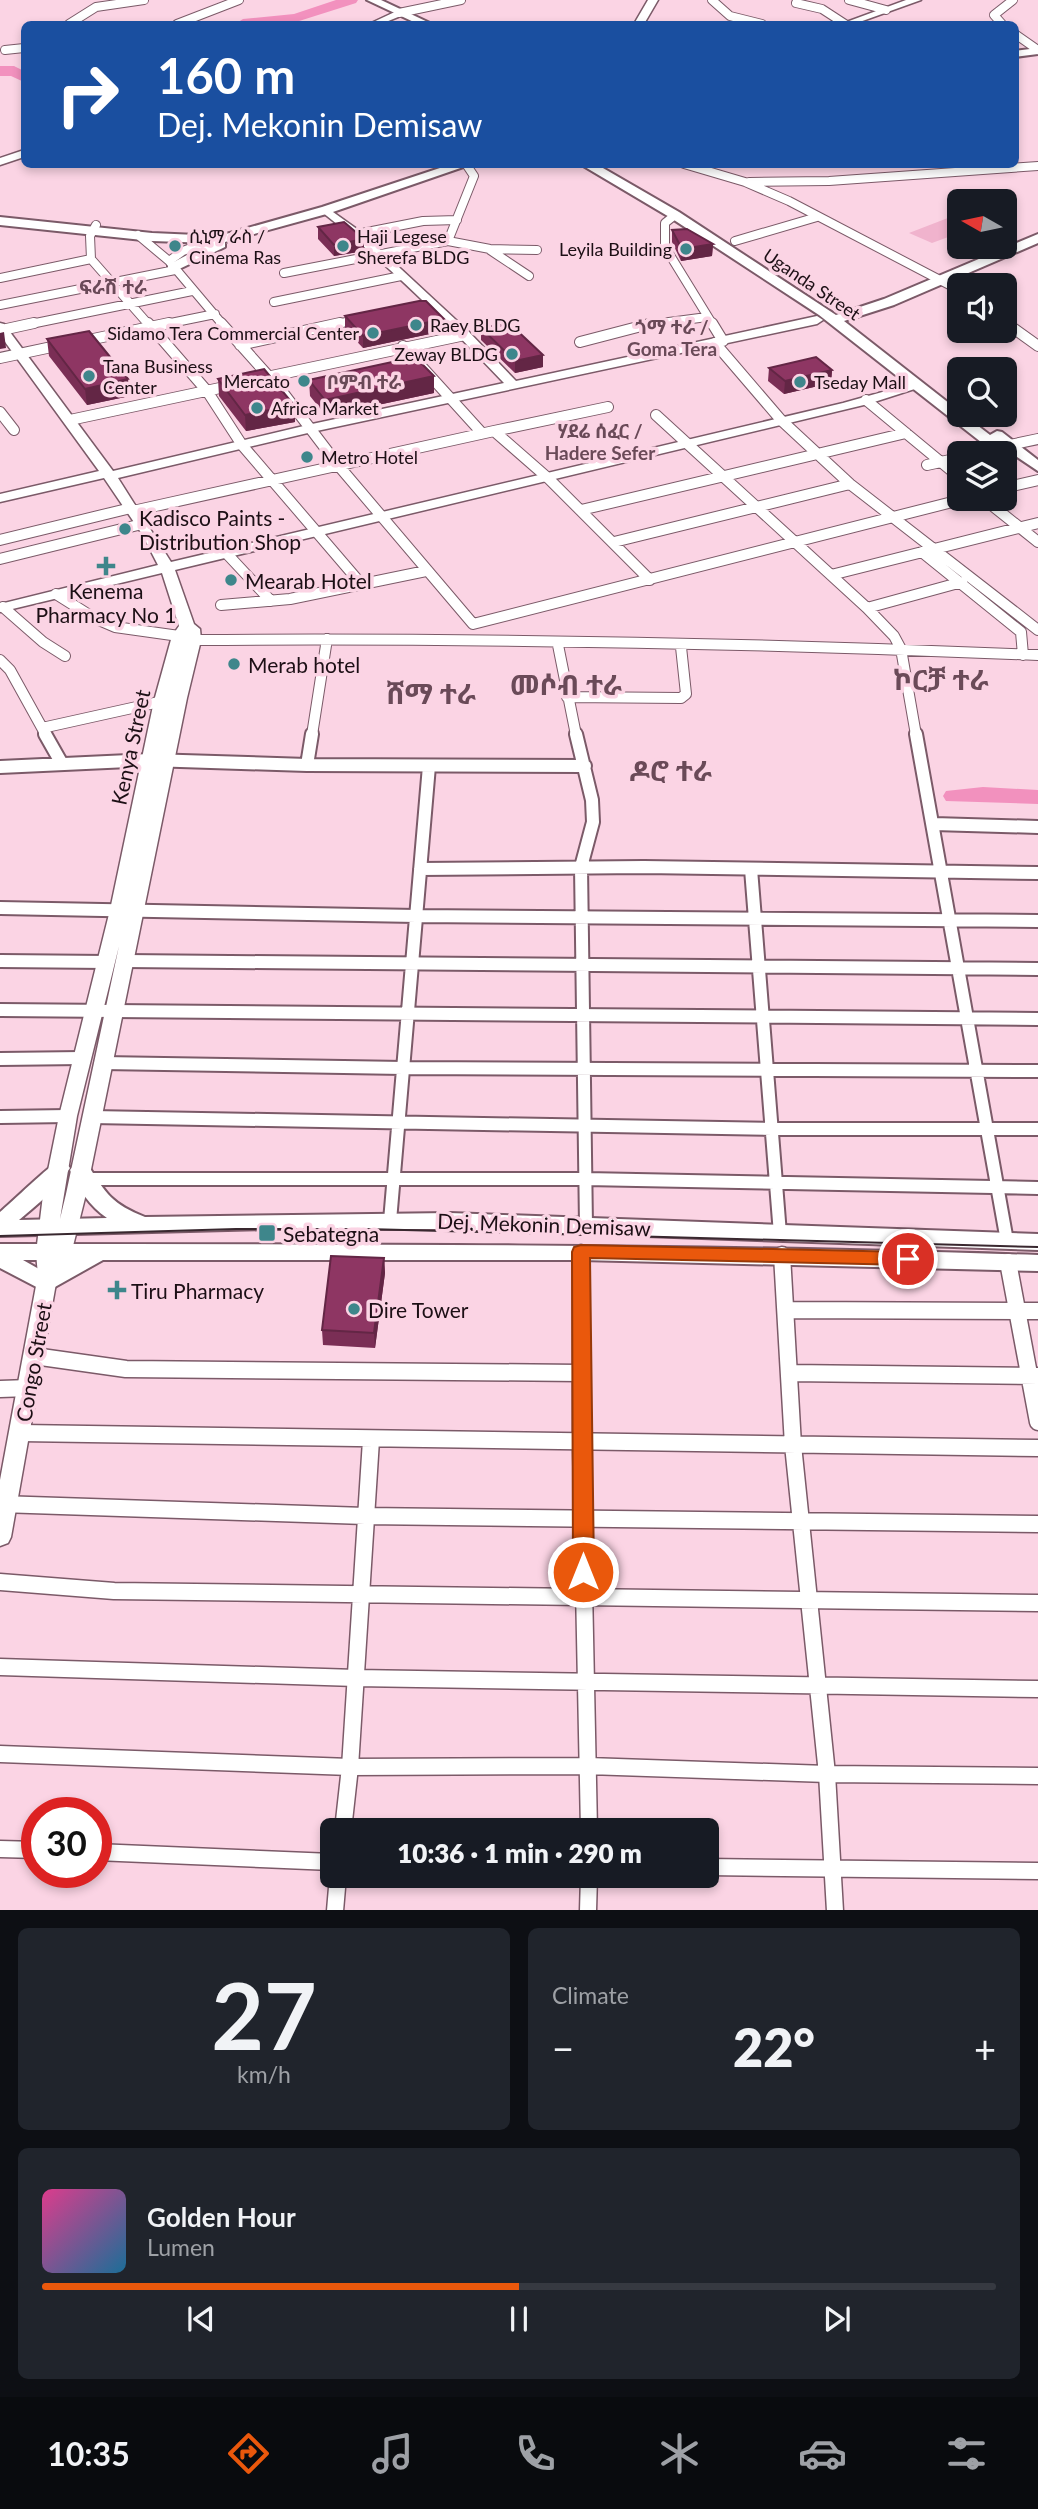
<!DOCTYPE html>
<html lang="en">
<head>
<meta charset="utf-8">
<style>
  body { margin:0; font-family:Lato,"Noto Sans Ethiopic",sans-serif; background:#20242c; color:#f1f3f6; height:100vh; display:flex; flex-direction:column; font-size:26px; white-space:nowrap }
  * { box-sizing:border-box; margin:0 }
  p { font-size:23px; color:#9ea1a6 }
  .icon { flex:none; width:38px; height:38px; fill:none; stroke:currentColor; stroke-width:2; stroke-linecap:round; stroke-linejoin:round }
  .map { position:relative; height:1910px; overflow:hidden }
  .details { display:flex; flex-direction:column; gap:18px; padding:18px; background:#0d0f14; flex:1 }
  .details>* { flex:none }
  .hud { position:absolute; left:21px; top:21px; width:998px; height:147px; border-radius:10px; box-shadow:0 4px 10px #0003; background:#1a4fa0; color:#fff; overflow:hidden }
  .needle { width:46px; rotate:279deg }
  .fabs { position:absolute; left:947px; top:189px; display:grid; gap:14px }
  .fabs a { display:grid; place-items:center; width:70px; height:70px; border-radius:10px; background:#171b24; box-shadow:0 4px 10px #0003; font-size:35px }
  .speed { position:absolute; left:21px; top:1797px; display:flex; gap:14px; font-size:35px; font-weight:700; text-align:center }
  .speed>* { display:grid; place-content:center; width:91px; height:91px; border-radius:50%; background:#171b24; box-shadow:0 4px 10px #0003; line-height:1 }
  .speed .limit { border:10px solid #d22; background:#fff; color:#111 }
  .pin { position:absolute; display:grid; place-items:center; width:60px; height:60px; color:#fff; margin:-30px; border:4px solid #fff; border-radius:50%; box-shadow:0 2px 7px #0007 }
  .me { position:absolute; width:77px; margin:-38px; rotate:0deg; stroke-linejoin:round; filter:drop-shadow(0 0 5px #0008) }
  .turn { display:flex; align-items:center; gap:24px; height:147px; padding:0 21px; font-size:32px }
  .turn .icon { width:91px; height:91px; stroke-width:2.5 }
  .turn b { display:block; font-size:49px; line-height:60px }
  .big { font-size:52px; font-weight:800; line-height:1.1 }
  .details .tile { flex:1; display:flex; flex-direction:column; justify-content:center; gap:10px; min-width:0; padding:0 24px; border-radius:10px; background:#20242c }
  .details .dial { align-items:center; gap:0 }
  .dial b { font-size:91px; line-height:1 }
  .song { display:flex; align-items:center; gap:21px }
  .cover { width:84px; height:84px; border-radius:10px; background:linear-gradient(135deg,hsl(330 70% 55%),hsl(200 70% 35%)) }
  .played { height:7px; border-radius:4px; background:linear-gradient(90deg,#ea580c 50%,#363941 50%) }
  .keys { display:flex; justify-content:space-around; direction:ltr }
  .heat { display:flex; justify-content:space-between; align-items:center; font-size:38px; direction:ltr }
  .details .tiles { flex:1; display:grid; gap:18px; grid-template-columns:1fr 1fr }
  .tile:last-child { grid-column:span 2 }
  .trip { position:absolute; left:320px; top:1818px; width:399px; height:70px; border-radius:10px; background:#171b24; box-shadow:0 4px 10px #0003; font-weight:800; line-height:70px; text-align:center }
  .menu { display:flex; height:112px; justify-content:space-around; align-items:center; background:#090b0e; color:#9ea1a6 }
  .menu .icon { width:49px; height:49px }
  .menu .selected { color:#ea580c }
  .menu b { font-size:32px; color:#f1f3f6 }
  .map>svg:first-child { display:block }
  .green { fill:#f0b3cd }
  .lines { fill:none; stroke-linecap:round; stroke-linejoin:round }
  .river { fill:#f291be; fill-rule:evenodd }
  .street-far3-casing { stroke:#7b5a68; stroke-width:10 }
  .street-far2-casing { stroke:#7b5a68; stroke-width:12 }
  .street-far1-casing { stroke:#7b5a68; stroke-width:16 }
  .street-casing { stroke:#7b5a68; stroke-width:19 }
  .secondary-casing { stroke:#7b5a68; stroke-width:3 }
  .primary-casing { stroke:#7b5a68; stroke-width:4 }
  .street-far3 { stroke:#fff; stroke-width:8 }
  .street-far2 { stroke:#fff; stroke-width:10 }
  .street-far1 { stroke:#fff; stroke-width:12 }
  .street { stroke:#fff; stroke-width:16 }
  .secondary { fill:#fff; fill-rule:evenodd }
  .primary { fill:#fff; fill-rule:evenodd }
  .tram { stroke:#39282f; stroke-width:2 }
  .wall { fill:#7a2e55 }
  .shaded-wall { fill:#632645 }
  .building { fill:#8e3663; stroke:#632645; stroke-width:2 }
  .route { fill:#ea580c; stroke:#983908; stroke-width:2 }
  .poi-dot { fill:#3e868b; stroke:#fbd4e4; stroke-width:2.5 }
  .labels { text-anchor:middle; dominant-baseline:central; stroke-width:7; stroke-linejoin:round; paint-order:stroke }
  .far-poi-label { font-size:18px; fill:#1c0f15; stroke:#fbd4e4; text-anchor:start }
  .far-street-label { font-size:18px; fill:#1c0f15; stroke:#fbd4e4 }
  .far-neighbourhood-label { font-size:19px; font-weight:bold; fill:#6a4a58; stroke:#fbd4e4 }
  .poi-label { font-size:21px; fill:#1c0f15; stroke:#fbd4e4; text-anchor:start }
  .street-label { font-size:21px; fill:#1c0f15; stroke:#fbd4e4 }
  .district-label { font-size:28px; font-weight:bold; fill:#6a4a58; stroke:#fbd4e4 }
</style>
</head>
<body>
<div class="map">
<svg width="1038" height="1911" viewBox="0 0 1038 1911">
  <rect width="100%" height="100%" fill="#fbd4e4"/>
  <path class="green" d="M953 216 959 218V233L932 243 909 233Z"/>
  <g class="lines">
    <path class="river" d="M336 0H358L356 3 296 22 235 24 243 19 294 14Z
      M0 66H14L24 71V82L11 76H0Z
      M983 787 1038 790V804L946 801 943 796 946 791Z"/>
    <g class="street-far3-casing">
      <path id="street-far3" d="M712 0 730 16 762 24
        M849 0 886 10
        M796 3 822 9 845 24
        M399 13 461 0
        M69 24 96 7 144 0
        M177 24 239 0
        M1002 24 994 15 1013 0
        M1015 34 1038 50
        M5 50 24 48
        M684 164 745 182 789 201 959 290
        M749 182 829 181 1038 166
        M675 215 665 223V247L713 325
        M96 225 90 236 91 259 149 325
        M357 234 423 221 457 220
        M138 235 169 261 223 325
        M448 241 474 176 466 164
        M735 241 817 217
        M490 250 529 276
        M169 261 183 251 212 240
        M284 273 448 241 490 249 537 250
        M0 278 91 259
        M274 302 401 276
        M0 305 175 270
        M1004 322 1008 325
        M26 325 192 291
        M161 325 215 314
        M332 325 361 319
        M646 325 707 317"/>
    </g>
    <g class="street-far2-casing">
      <path id="street-far2" d="M148 323 207 391 242 445 362 585
        M221 323 272 380
        M712 323 723 341
        M1006 323 1038 346
        M2 330 34 323
        M79 342 169 323
        M580 342 653 323
        M715 343 781 420 850 484 1038 630
        M240 345 340 323
        M403 346 481 432
        M0 358 61 345
        M262 378 465 335
        M284 394 338 465 473 624 964 499
        M866 400 959 477
        M0 412 14 430
        M656 415 867 608 894 636 901 649 916 735
        M70 420 234 385
        M494 431 608 407
        M1010 445 1038 439
        M979 453 998 449
        M927 465 959 458
        M1004 488 1038 480
        M984 499 1038 542
        M581 510 906 433
        M133 511 494 431 549 479 650 580
        M0 540 131 508
        M614 542 850 484
        M922 552 1021 632 1023 655
        M228 555 271 601
        M0 559 142 524
        M831 575 1038 523
        M56 594 94 618 115 627 179 636
        M221 605 290 599 426 571
        M3 607 43 642 65 656
        M867 608 962 582
        M194 640C475 638 757 643 1038 655
        M558 645 576 735
        M0 660 10 670 46 735
        M567 697 681 698 686 694 681 647
        M42 728 168 700
        M312 735 327 639"/>
    </g>
    <g class="street-far1-casing">
      <path id="street-far1" d="M45 734 62 764
        M576 734 592 800 593 822 581 867 586 1225
        M916 734 1007 1241
        M307 765 312 734
        M0 767 150 760 307 765 585 766
        M934 824 1038 827
        M420 869 644 867 1038 873
        M751 869 780 1234
        M0 908 416 916 1038 921
        M0 961 107 962
        M126 961 1038 969
        M0 1010 1038 1019
        M0 1059 82 1058
        M103 1063 403 1068 1038 1071
        M0 1117 68 1116
        M92 1117 772 1129H1038
        M85 1179H586L1038 1188
        M390 1221 429 766"/>
    </g>
    <g class="street-casing">
      <path id="street" d="M581 1253V1442L589 1830
        M782 1255 793 1445 827 1774 835 1911
        M1008 1262 1038 1422
        M787 1310 1038 1311
        M34 1356 126 1369 580 1373
        M790 1373 1038 1376
        M0 1389 29 1388
        M21 1433 1038 1448
        M0 1504 365 1516 1038 1524
        M0 1582 114 1591 1038 1603
        M0 1667 356 1678 1038 1689
        M0 1754 350 1767 588 1766 827 1774 1038 1776
        M343 1830 350 1767 371 1440
        M0 1849 37 1850
        M96 1852 332 1862
        M707 1867 1038 1871
        M335 1911 338 1876
        M588 1911 589 1876"/>
    </g>
    <g class="secondary-casing">
      <path id="secondary" d="M648 0H658L644 24H634Z
        M906 0H921L854 24H841Z
        M399 10 404 13 403 15 381 24H369Z
        M24 150V157L0 165V158Z
        M326 207 361 232 469 332 516 381 817 316 823 320 817 324 312 432 118 478 171 562 843 403 918 382 924 386 868 404 175 570 194 624 200 629 201 640 187 698 86 1194 71 1254 58 1272 11 1537 8 1543 0 1546V1480L38 1275 36 1253 43 1195 59 1116 110 910 154 701 172 636 179 626 162 573 0 612V604L158 565 142 534 104 478 0 502V494L99 471 0 335V323L4 324 113 471 312 424 504 383C447 323 387 263 322 212V208ZM119 946 66 1194 60 1219 77 1116Z"/>
    </g>
    <g class="primary-casing">
      <path id="primary" d="M367 0H381L432 24H418Z
        M1038 48V54L1015 57V51Z
        M452 164H472L330 213 225 242V247L173 272 168 271V265L210 243 152 241 0 225V217L152 233 219 236 322 207Z
        M580 164H596L679 212 836 315 884 299 1038 234V243L894 305 844 321 959 411V415H964L990 435 997 431 1002 432 1038 460V471L1011 453 1004 457V453H995L819 315 671 218Z
        M59 1161 66 1163 70 1168C57 1189 38 1204 19 1220L107 1218C89 1206 79 1189 70 1170L74 1165 81 1163 88 1165C106 1194 112 1204 145 1217L450 1213 1038 1234V1250L450 1229H270L0 1236V1212C10 1204 52 1163 59 1161Z
        M0 1244C346 1244 692 1244 1038 1255V1271L581 1260H103L46 1292 0 1268ZM23 1260H64L46 1273Z"/>
    </g>
    <use href="#street-far3" class="street-far3"/>
    <use href="#street-far2" class="street-far2"/>
    <use href="#street-far1" class="street-far1"/>
    <use href="#street" class="street"/>
    <use href="#secondary" class="secondary"/>
    <use href="#primary" class="primary"/>
    <path class="tram" d="M0 1236 236 1229H366L1038 1247"/>
  </g>
  <path class="wall" d="M318 227 364 239V251L334 256 318 239Z
    M672 230 713 244 712 256 681 261 672 242Z
    M345 316 444 319V331L363 348 345 329Z
    M481 328 543 355V367L515 373 481 340Z
    M47 339 130 396 87 405 49 356Z
    M769 368 832 370 831 383 784 394 768 381Z
    M218 379 294 405 295 422 246 431 219 396Z
    M309 380 434 393 326 416 310 396Z
    M384 1258 385 1273 375 1348 323 1345 322 1330Z"/>
  <path class="shaded-wall" d="M364 239V251L334 256V245Z
    M713 244 712 256 681 261 682 249Z
    M444 319V331L363 348V336Z
    M4 332 6 348 0 349V333Z
    M543 355V367L515 373V361Z
    M832 370 831 383 784 394 785 381Z
    M434 376V393L326 416 325 400Z
    M128 379 130 396 87 405 85 389Z
    M294 405 295 422 246 431 245 415Z
    M384 1258 385 1273 375 1348 374 1333Z"/>
  <path class="building" d="M344 222 364 239 334 245 318 227Z
    M687 229 713 244 682 249 672 230Z
    M419 301H426L444 319 363 336 345 316Z
    M509 323 543 355 515 361 481 328Z
    M89 331 128 379 85 389 47 339Z
    M415 357 434 376 325 400 309 380Z
    M816 357 832 370 785 381 769 368Z
    M264 369 294 405 245 415 218 379Z
    M331 1256 384 1258 374 1333 322 1330Z"/>
  <path class="route" d="M581 1245 908 1252 914 1254 917 1259 914 1264 908 1265 590 1258 594 1572 591 1578 583 1580 576 1578 573 1572 572 1252 574 1247Z"/>
  <g class="poi-dot">
    <circle cx="175" cy="246" r="7"/>
    <circle cx="343" cy="246" r="7"/>
    <circle cx="686" cy="249" r="7"/>
    <circle cx="416" cy="325" r="7"/>
    <circle cx="373" cy="333" r="7"/>
    <circle cx="512" cy="354" r="7"/>
    <circle cx="89" cy="376" r="7"/>
    <circle cx="304" cy="381" r="7"/>
    <circle cx="800" cy="382" r="7"/>
    <circle cx="257" cy="408" r="7"/>
    <circle cx="307" cy="457" r="7"/>
    <circle cx="125" cy="529" r="7"/>
    <path d="M102.5 555.5h7v7h7v7h-7v7h-7v-7h-7v-7h7z"/>
    <circle cx="231" cy="580" r="7"/>
    <circle cx="234" cy="664" r="7"/>
    <rect x="258" y="1224" width="18" height="18" rx="3.5"/>
    <path d="M113.5 1279.5h7v7h7v7h-7v7h-7v-7h-7v-7h7z"/>
    <circle cx="354" cy="1309" r="7"/>
  </g>
  <g class="labels">
    <g class="far-poi-label">
      <text x="189" y="236">ሲኒማ ራስ /<tspan x="189" dy="21">Cinema Ras</tspan></text>
      <text x="357" y="236">Haji Legese<tspan x="357" dy="21">Sherefa BLDG</tspan></text>
      <text x="672" y="249" text-anchor="end">Leyila Building</text>
      <text x="430" y="325">Raey BLDG</text>
      <text x="359" y="333" text-anchor="end">Sidamo Tera Commercial Center</text>
      <text x="498" y="354" text-anchor="end">Zeway BLDG</text>
      <text x="103" y="366">Tana Business<tspan x="103" dy="21">Center</tspan></text>
      <text x="290" y="381" text-anchor="end">Mercato</text>
      <text x="814" y="382">Tseday Mall</text>
      <text x="271" y="408">Africa Market</text>
      <text x="321" y="457">Metro Hotel</text>
    </g>
    <g class="far-street-label">
      <text transform="translate(812 284) rotate(34)">Uganda Street</text>
    </g>
    <g class="far-neighbourhood-label">
      <text x="113" y="286">ፍራሽ ተራ</text>
      <text x="672" y="326">ጎማ ተራ /<tspan x="672" dy="22">Goma Tera</tspan></text>
      <text x="364" y="381">ቦምብ ተራ</text>
      <text x="600" y="430">ሃደሬ ሰፈር /<tspan x="600" dy="22">Hadere Sefer</tspan></text>
    </g>
    <g class="poi-label">
      <text x="139" y="517">Kadisco Paints -<tspan x="139" dy="24">Distribution Shop</tspan></text>
      <text x="245" y="580">Mearab Hotel</text>
      <text x="106" y="590" text-anchor="middle">Kenema<tspan x="106" dy="24">Pharmacy No 1</tspan></text>
      <text x="248" y="664">Merab hotel</text>
      <text x="283" y="1233">Sebategna</text>
      <text x="131" y="1290">Tiru Pharmacy</text>
      <text x="368" y="1309">Dire Tower</text>
    </g>
    <g class="street-label">
      <text transform="translate(130 747) rotate(-78)">Kenya Street</text>
      <text transform="translate(544 1224) rotate(2)">Dej. Mekonin Demisaw</text>
      <text transform="translate(33 1362) rotate(-80)">Congo Street</text>
    </g>
    <g class="district-label">
      <text x="941" y="679">ኮርቻ ተራ</text>
      <text x="566" y="684">መሶብ ተራ</text>
      <text x="431" y="693">ሸማ ተራ</text>
      <text x="671" y="770">ዶሮ ተራ</text>
    </g>
  </g>
</svg>
<div class="fabs">
<a><svg class="needle" viewBox="-14 -14 28 28"><path d="M0-13l5 13h-10z" fill="#e53935"/><path d="M0 13l5-13h-10z" fill="#9ea1a6"/></svg></a>
<a><svg class="icon" aria-label="sound" viewBox="0 0 24 24"><path d="M4 9h4l5-4v14l-5-4H4zM17 9q2 3 0 6"/></svg></a>
<a><svg class="icon" aria-label="search" viewBox="0 0 24 24"><circle cx="10" cy="10" r="6"/><path d="M15 15l6 6"/></svg></a>
<a><svg class="icon" aria-label="layers" viewBox="0 0 24 24"><path d="M12 4l9 5-9 5-9-5zM3 14l9 5 9-5"/></svg></a>
</div>
<div class="speed"><div class="limit">30</div></div>
<div class="pin" style="left:908px;top:1259px;background:#d93025"><svg class="icon" aria-label="arrive" viewBox="0 0 24 24"><path d="M6 21V4h12l-3 4 3 4H6"/></svg></div>
<svg class="me" style="left:583px;top:1572px" viewBox="-20 -20 40 40"><circle r="17" fill="#ea580c" stroke="#fff" stroke-width="3"/><path d="M0-11L8 9 0 5-8 9z" fill="#fff"/></svg>
<div class="trip">10:36 · 1 min · 290 m</div>
<div class="hud">
<div class="turn"><svg class="icon" aria-label="right" viewBox="0 0 24 24"><path d="M7 20v-9h11M14 6l5 5-5 5"/></svg><div><b>160 m</b>Dej. Mekonin Demisaw</div></div>
</div>
</div>
<section class="details">
<div class="tiles">
<div class="tile dial"><b>27</b><p>km/h</p></div>
<div class="tile"><p>Climate</p>
<div class="heat"><a>−</a><b class="big">22°</b><a>+</a></div>
</div>
<div class="tile">
<div class="song"><i class="cover"></i><div><b>Golden Hour</b><p>Lumen</p></div></div>
<div class="played"></div>
<div class="keys"><svg class="icon" aria-label="previous" viewBox="0 0 24 24"><path d="M18 5L8 12l10 7zM5 5v14"/></svg><svg class="icon" aria-label="pause" viewBox="0 0 24 24"><path d="M8 5v14M16 5v14"/></svg><svg class="icon" aria-label="next" viewBox="0 0 24 24"><path d="M6 5l10 7-10 7zM19 5v14"/></svg></div>
</div>
</div>
</section>
<nav class="menu">
<b>10:35</b>
<svg class="icon selected" aria-label="directions" viewBox="0 0 24 24"><path d="M12 3l9 9-9 9-9-9zM9 14v-3h6M13 9l2 2-2 2"/></svg>
<svg class="icon" aria-label="music" viewBox="0 0 24 24"><path d="M9 18V5l10-2v13"/><circle cx="6" cy="18" r="3"/><circle cx="16" cy="16" r="3"/></svg>
<svg class="icon" aria-label="phone" viewBox="0 0 24 24"><path d="M5 4h4l2 5-3 2q2 4 5 5l2-3 5 2v4C11 20 4 13 5 4z"/></svg>
<svg class="icon" aria-label="climate" viewBox="0 0 24 24"><path d="M12 3v18M4 7l16 10M4 17L20 7"/></svg>
<svg class="icon" aria-label="car" viewBox="0 0 24 24"><path d="M5 17H2v-5l4-1 3-4h7l3 4 3 1v5h-3M9 17h6M6 11h13"/><circle cx="7" cy="17" r="2"/><circle cx="17" cy="17" r="2"/></svg>
<svg class="icon" aria-label="filters" viewBox="0 0 24 24"><path d="M4 7h16M4 17h16"/><circle cx="9" cy="7" r="2"/><circle cx="15" cy="17" r="2"/></svg>
</nav>
</body>
</html>
